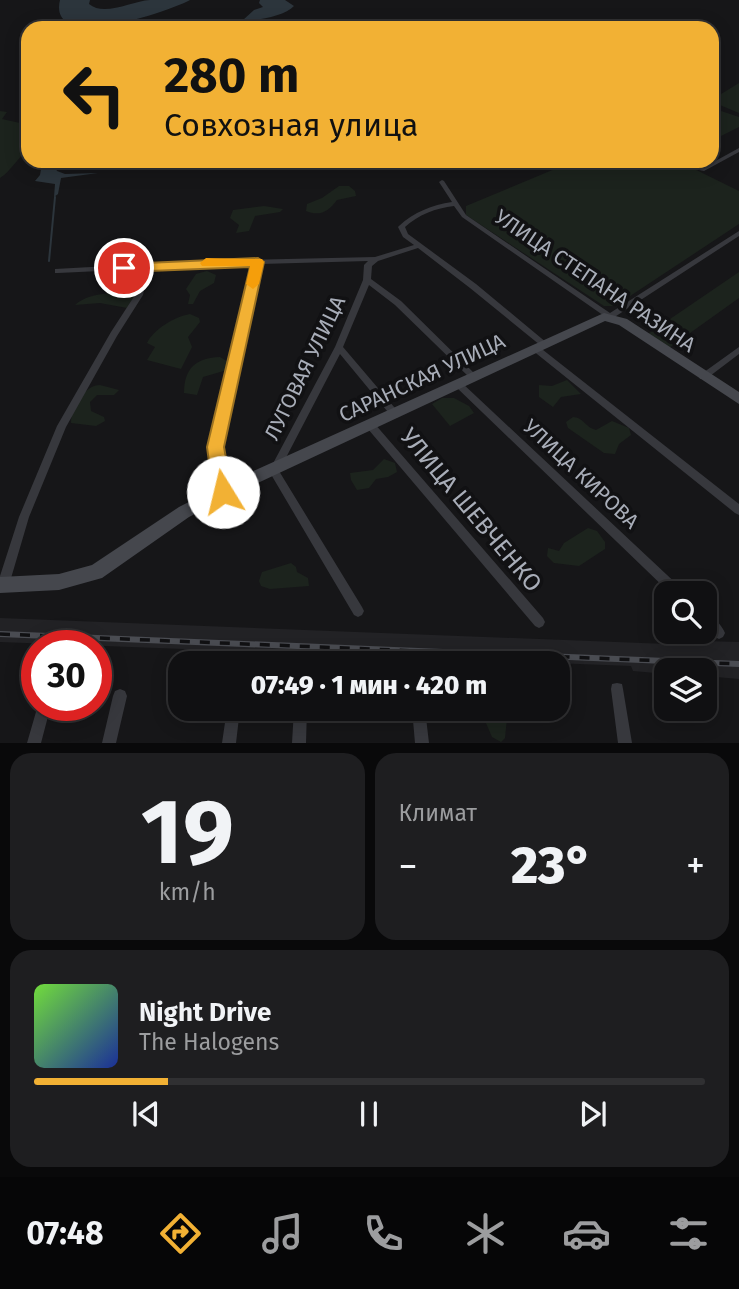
<!DOCTYPE html>
<html lang="ru">
<head>
<meta charset="utf-8">
<style>
  body { margin:0; font-family:"Fira Sans",sans-serif; background:#1e1e20; color:#f1f3f6; height:100vh; display:flex; flex-direction:column; font-size:26px; white-space:nowrap }
  * { box-sizing:border-box; margin:0 }
  p { font-size:23px; color:#9c9d9f }
  .icon { flex:none; width:38px; height:38px; fill:none; stroke:currentColor; stroke-width:2; stroke-linecap:round; stroke-linejoin:round }
  .map { position:relative; height:743px; overflow:hidden }
  .details { display:flex; flex-direction:column; gap:10px; padding:10px; background:#09090a; flex:1 }
  .details>* { flex:none }
  .top-card { position:absolute; left:21px; top:21px; width:698px; height:147px; border-radius:21px; box-shadow:0 4px 18px #0003,0 0 0 2px #303032; background:#f2b134; color:#111; overflow:hidden }
  .fabs { position:absolute; left:654px; top:581px; display:grid; gap:14px }
  .fabs a { display:grid; place-items:center; width:63px; height:63px; border-radius:14px; background:#101012; box-shadow:0 4px 18px #0003,0 0 0 2px #303032; font-size:35px }
  .speed { position:absolute; left:21px; top:630px; display:flex; gap:14px; font-size:35px; font-weight:700; text-align:center }
  .speed>* { display:grid; place-content:center; width:91px; height:91px; border-radius:50%; background:#101012; box-shadow:0 4px 18px #0003,0 0 0 2px #303032; line-height:1 }
  .speed .limit { border:10px solid #d22; background:#fff; color:#111 }
  .pin { position:absolute; display:grid; place-items:center; width:60px; height:60px; color:#fff; margin:-30px; border:4px solid #fff; border-radius:50%; box-shadow:0 2px 7px #0007 }
  .me { position:absolute; width:77px; margin:-38px; rotate:351deg; stroke-linejoin:round; filter:drop-shadow(0 0 5px #0008) }
  .turn { display:flex; align-items:center; gap:24px; height:147px; padding:0 28px; font-size:32px }
  .turn .icon { width:91px; height:91px; stroke-width:2.5 }
  .turn b { display:block; font-size:49px; line-height:60px }
  .big { font-size:52px; font-weight:800; line-height:1.1 }
  .details .widget { flex:1; display:flex; flex-direction:column; justify-content:center; gap:10px; min-width:0; padding:0 24px; border-radius:21px; background:#1e1e20 }
  .details .dial { align-items:center; gap:0 }
  .dial b { font-size:91px; line-height:1 }
  .song { display:flex; align-items:center; gap:21px }
  .cover { width:84px; height:84px; border-radius:10px; background:linear-gradient(135deg,hsl(100 70% 55%),hsl(230 70% 35%)) }
  .played { height:7px; border-radius:4px; background:linear-gradient(90deg,#f2b134 20%,#303032 20%) }
  .keys { display:flex; justify-content:space-around; direction:ltr }
  .heat { display:flex; justify-content:space-between; align-items:center; font-size:38px; direction:ltr }
  .details .tiles { flex:1; display:grid; gap:10px; grid-template-columns:1fr 1fr }
  .widget:last-child { grid-column:span 2 }
  .trip { position:absolute; left:168px; top:651px; width:402px; height:70px; border-radius:21px; background:#101012; box-shadow:0 4px 18px #0003,0 0 0 2px #303032; font-weight:800; line-height:70px; text-align:center }
  .tabs { display:flex; height:112px; justify-content:space-around; align-items:center; background:#060607; color:#9c9d9f }
  .tabs .icon { width:49px; height:49px }
  .tabs .current { color:#f2b134 }
  .tabs b { font-size:32px; color:#f1f3f6 }
  .map>svg:first-child { display:block }
  .built { fill:#222225 }
  .green { fill:#1c231d }
  .water { fill:#2c353c }
  .lines { fill:none; stroke-linecap:round; stroke-linejoin:round }
  .stream { stroke:#2c353c; stroke-width:2 }
  .street { fill:#37383d; fill-rule:evenodd }
  .secondary { fill:#45474d; fill-rule:evenodd }
  .rail-casing { stroke:#4a4c52; stroke-width:6 }
  .rail { stroke:#111113; stroke-width:3.5; stroke-dasharray:10; stroke-linecap:butt }
  .route { fill:#f2b134; stroke:#9d7322; stroke-width:2 }
  .slow { fill:#f59e0b }
  .labels { text-anchor:middle; dominant-baseline:central; stroke-width:7; stroke-linejoin:round; paint-order:stroke }
  .street-label { font-size:21px; fill:#a8adb8; stroke:#111113 }
  .near-street-label { font-size:24px; fill:#a8adb8; stroke:#111113 }
</style>
</head>
<body>
<div class="map">
<svg width="739" height="743" viewBox="0 0 739 743">
  <rect width="100%" height="100%" fill="#161618"/>
  <path class="built" d="M0 618 667 644V640L739 642V679L705 676V670H667V674L633 671 631 666 0 642Z"/>
  <path class="green" d="M739 83V113L715 103 713 99Z
    M712 108 739 117V127L717 138 712 136Z
    M0 111 7 112 2 119 20 123 19 130 21 136 28 139V151C16 159 11 171 0 178Z
    M574 161H678L739 191V224L615 306H604L466 215V206Z
    M339 186H349L355 191 356 196 337 200C329 211 320 217 306 211L307 204 322 198Z
    M264 206 283 209 280 212 255 216 249 231 236 233 239 225 230 218 233 210Z
    M207 271 216 275 214 283 200 291 193 304H188L190 295 186 289 196 274Z
    M739 272V298L669 348 648 334Z
    M134 291 137 292 127 308 100 303 75 305C91 291 114 294 134 291Z
    M190 314 199 318 200 322 188 337 192 347 181 369 147 360 155 347 147 343C154 329 174 317 190 314Z
    M220 357 230 363 227 370 203 377 197 395 184 393C184 368 196 358 220 357Z
    M567 380 581 394 561 397 553 407 539 397V385L552 386Z
    M100 385 119 390 114 395H97L90 402 91 411 104 417 105 421 96 426 71 423C71 409 84 385 100 385Z
    M454 398 469 406 474 413 450 426 432 404 442 398Z
    M573 417C583 417 586 428 596 430L612 421 629 428 631 435 619 444 615 454 604 453 568 428 566 422Z
    M384 459 395 463 397 472 388 477 376 479 369 488 357 490 351 480 350 473 373 470Z
    M588 528 597 531 605 542V549L579 566 554 563 547 556 548 548 559 551 564 543Z
    M291 563 296 567 297 572 308 578 309 586 270 589 261 586 259 581 262 572Z
    M480 709H536L523 710 520 716 507 718 505 738 501 742 492 737Z"/>
  <path class="water" d="M60 0H90L89 4C104 17 132 1 150 0 163 0 177 0 190 0 170 11 47 54 60 0Z
    M260 0H285L294 6C285 16 257 21 243 20L254 10 263 7 259 3Z
    M39 161H52L57 171 65 174 98 173 61 178 58 194 54 197 55 184 35 181 40 175 42 164Z"/>
  <g class="lines">
    <path class="stream" d="M49 261 55 197"/>
    <path class="street" d="M739 148V152L704 171 699 170Z
      M442 180 444 181 466 215 610 313 739 231V236L610 320 462 217 454 206C436 208 418 215 405 227L408 234 476 284 547 343 546 345H540L470 288 418 248 378 261 372 266 371 279 401 301 477 376 476 378H470L395 305 369 285 343 347 400 414 398 417 395 418 392 417 340 354 279 471 362 607 364 611 362 615 358 617 354 615 269 471 335 347 363 280 364 265 368 261 261 264 221 448 228 492 227 495 223 497 219 495 218 492 211 448 254 264 149 268 143 295 117 336 66 427 29 517 9 585 7 589 3 591 0 590V576L19 517 57 426 111 332 135 295 142 269 58 273H55V269L200 261 375 257 414 245 403 237 398 227 399 226C414 212 432 205 452 202L439 182Z
      M535 345 538 346 739 504V515L735 513 532 350 531 348 532 346Z
      M739 347V354L706 379H700L699 377 700 375Z
      M458 381 461 382 682 589 684 593H670L455 386 454 384 455 382Z
      M371 422 374 423 543 618 545 622 543 626 539 628 535 626 368 429 366 426 368 423Z
      M705 613C713 616 722 625 725 633L723 637 719 639 715 637 705 628Z
      M617 683 622 684 623 689 632 743H618L611 689 612 684Z
      M120 689 125 691 127 696 116 743H102L113 696 115 691Z
      M38 705H51L41 743H27Z
      M227 709H240L236 743H222Z
      M294 709H307L306 743H292Z
      M412 709H425L429 743H415Z"/>
    <path class="secondary" d="M604 313 627 319 739 392V404L619 325 605 321 228 497 189 517 102 578 59 590 0 593V577L59 574 92 565 179 507 218 487Z"/>
    <g class="rail-casing">
      <path id="rail" d="M0 634 739 664"/>
    </g>
    <use href="#rail" class="rail"/>
  </g>
  <path class="route" d="M258 258 264 262 224 447 232 492 229 498 223 500 216 498 213 492 207 447 250 267 124 272 117 268 124 264Z"/>
  <path class="slow" d="M206 258 262 259 264 262 259 284 253 289 246 284 250 266H202L200 263Z"/>
  <g class="labels">
    <g class="street-label">
      <text transform="translate(595 281) rotate(34)">УЛИЦА СТЕПАНА РАЗИНА</text>
      <text transform="translate(305 368) rotate(-64)">ЛУГОВАЯ УЛИЦА</text>
      <text transform="translate(422 378) rotate(-25)">САРАНСКАЯ УЛИЦА</text>
      <text transform="translate(581 474) rotate(43)">УЛИЦА КИРОВА</text>
    </g>
    <g class="near-street-label">
      <text transform="translate(471 510) rotate(50)">УЛИЦА ШЕВЧЕНКО</text>
    </g>
  </g>
</svg>
<div class="fabs">
<a><svg class="icon" aria-label="search" viewBox="0 0 24 24"><circle cx="10" cy="10" r="6"/><path d="M15 15l6 6"/></svg></a>
<a><svg class="icon" aria-label="layers" viewBox="0 0 24 24"><path d="M12 4l9 5-9 5-9-5zM3 14l9 5 9-5"/></svg></a>
</div>
<div class="speed"><div class="limit">30</div></div>
<div class="pin" style="left:124px;top:268px;background:#d93025"><svg class="icon" aria-label="arrive" viewBox="0 0 24 24"><path d="M6 21V4h12l-3 4 3 4H6"/></svg></div>
<svg class="me" style="left:223px;top:492px" viewBox="-20 -20 40 40"><circle r="19" fill="#fff"/><path d="M0-13L10 11 0 6-10 11z" fill="#f2b134"/></svg>
<div class="trip">07:49 · 1 мин · 420 m</div>
<div class="top-card">
<div class="turn"><svg class="icon" aria-label="left" viewBox="0 0 24 24"><path d="M17 20v-9H6M10 6l-5 5 5 5"/></svg><div><b>280 m</b>Совхозная улица</div></div>
</div>
</div>
<section class="details">
<div class="tiles">
<div class="widget dial"><b>19</b><p>km/h</p></div>
<div class="widget"><p>Климат</p>
<div class="heat"><a>−</a><b class="big">23°</b><a>+</a></div>
</div>
<div class="widget">
<div class="song"><i class="cover"></i><div><b>Night Drive</b><p>The Halogens</p></div></div>
<div class="played"></div>
<div class="keys"><svg class="icon" aria-label="previous" viewBox="0 0 24 24"><path d="M18 5L8 12l10 7zM5 5v14"/></svg><svg class="icon" aria-label="pause" viewBox="0 0 24 24"><path d="M8 5v14M16 5v14"/></svg><svg class="icon" aria-label="next" viewBox="0 0 24 24"><path d="M6 5l10 7-10 7zM19 5v14"/></svg></div>
</div>
</div>
</section>
<nav class="tabs">
<b>07:48</b>
<svg class="icon current" aria-label="directions" viewBox="0 0 24 24"><path d="M12 3l9 9-9 9-9-9zM9 14v-3h6M13 9l2 2-2 2"/></svg>
<svg class="icon" aria-label="music" viewBox="0 0 24 24"><path d="M9 18V5l10-2v13"/><circle cx="6" cy="18" r="3"/><circle cx="16" cy="16" r="3"/></svg>
<svg class="icon" aria-label="phone" viewBox="0 0 24 24"><path d="M5 4h4l2 5-3 2q2 4 5 5l2-3 5 2v4C11 20 4 13 5 4z"/></svg>
<svg class="icon" aria-label="climate" viewBox="0 0 24 24"><path d="M12 3v18M4 7l16 10M4 17L20 7"/></svg>
<svg class="icon" aria-label="car" viewBox="0 0 24 24"><path d="M5 17H2v-5l4-1 3-4h7l3 4 3 1v5h-3M9 17h6M6 11h13"/><circle cx="7" cy="17" r="2"/><circle cx="17" cy="17" r="2"/></svg>
<svg class="icon" aria-label="filters" viewBox="0 0 24 24"><path d="M4 7h16M4 17h16"/><circle cx="9" cy="7" r="2"/><circle cx="15" cy="17" r="2"/></svg>
</nav>
</body>
</html>
